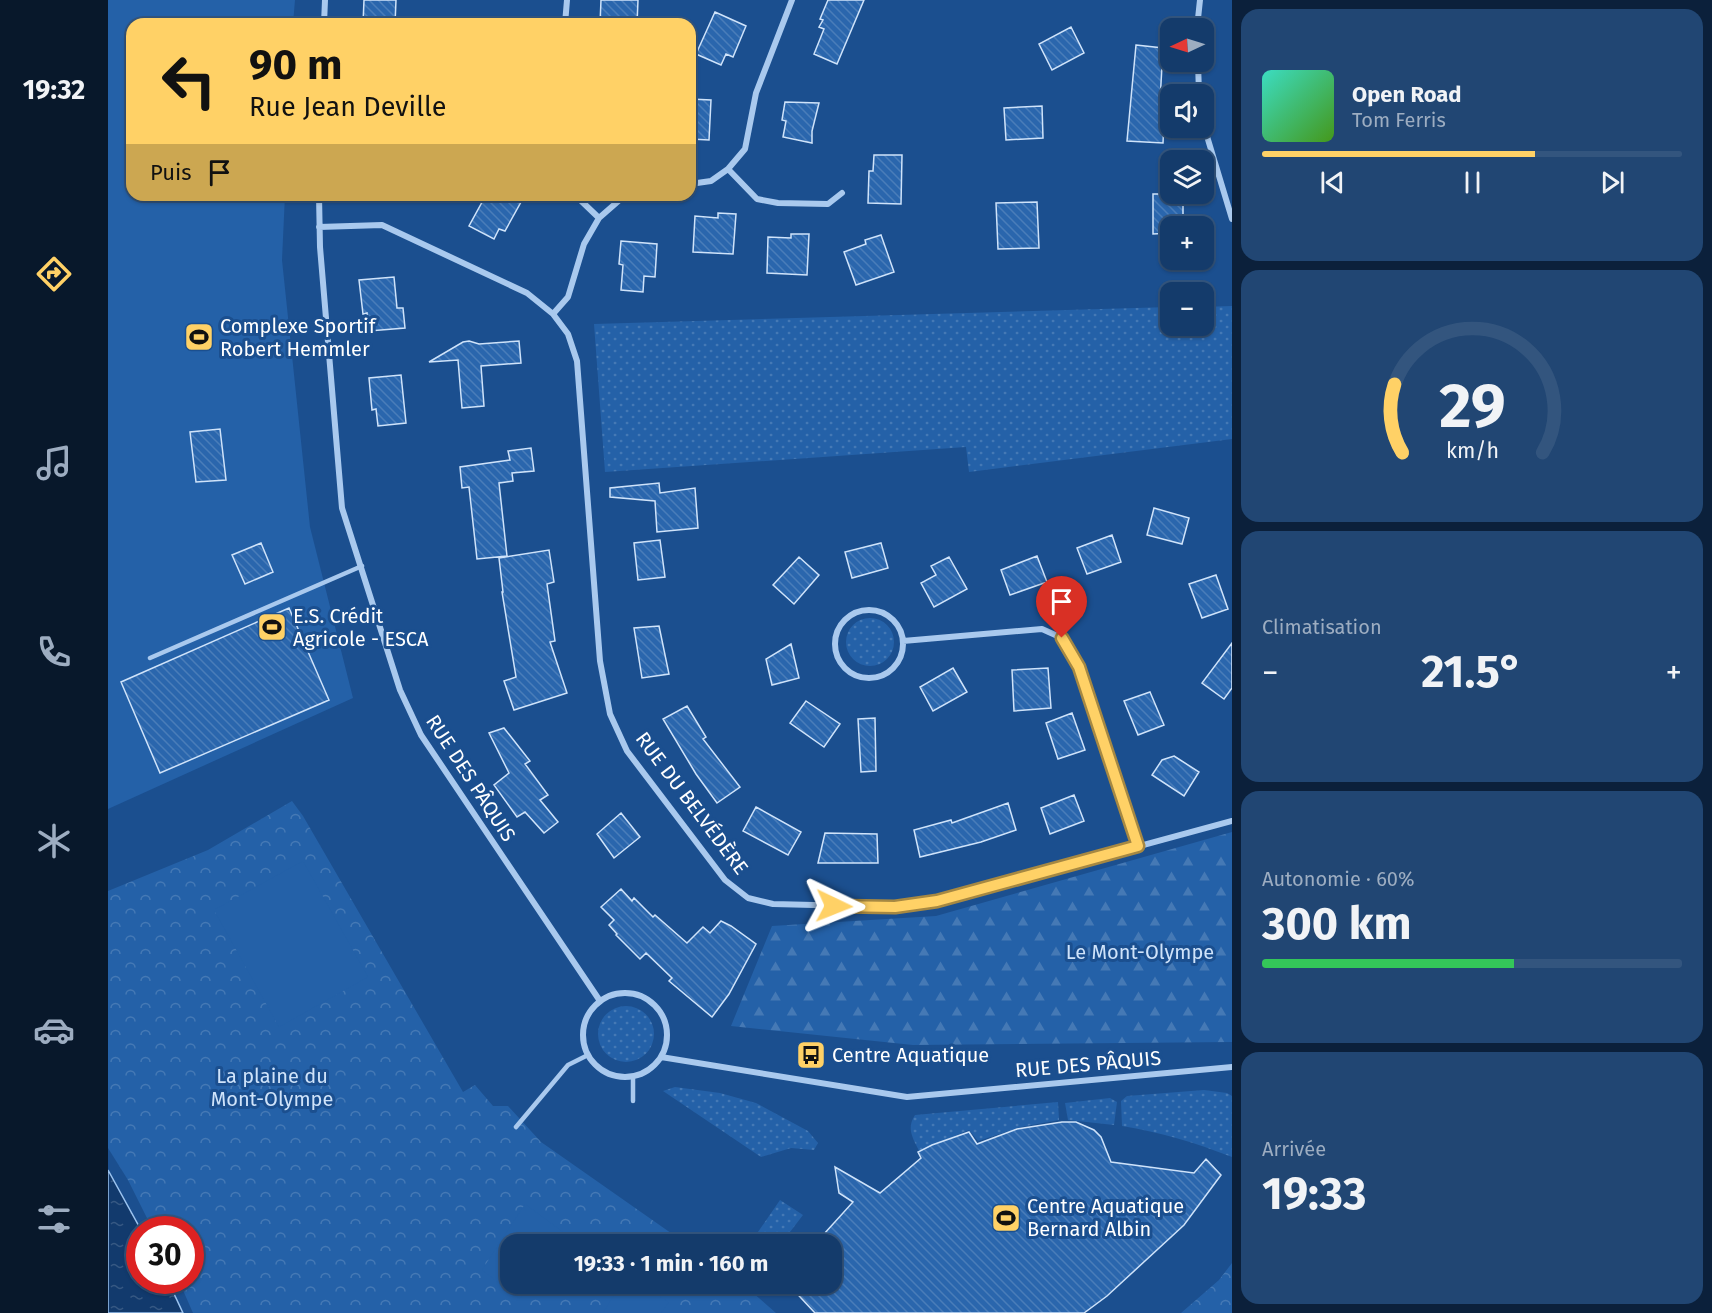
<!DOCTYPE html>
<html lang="fr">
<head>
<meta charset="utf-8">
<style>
  body { margin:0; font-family:"Fira Sans",sans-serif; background:#214673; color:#f1f3f6; height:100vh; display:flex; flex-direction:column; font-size:22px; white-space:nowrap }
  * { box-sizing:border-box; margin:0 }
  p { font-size:20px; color:#9dadc1 }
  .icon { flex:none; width:33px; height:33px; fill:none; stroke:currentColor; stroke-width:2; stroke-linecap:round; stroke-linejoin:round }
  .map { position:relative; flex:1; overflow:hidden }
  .drawer { display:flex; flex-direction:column; gap:9px; padding:9px; background:#0b203b; width:480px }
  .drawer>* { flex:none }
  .guide { position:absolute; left:18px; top:18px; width:570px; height:183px; border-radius:18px; box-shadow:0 2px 4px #0004,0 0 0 2px #33557e; background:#ffd166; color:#111; overflow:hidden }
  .needle { width:39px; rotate:266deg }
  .buttons { position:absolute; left:1052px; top:18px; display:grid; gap:12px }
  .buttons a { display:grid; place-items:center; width:54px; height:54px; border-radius:12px; background:#143b6b; box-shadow:0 2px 4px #0004,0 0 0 2px #33557e; font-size:30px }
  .speed { position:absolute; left:18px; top:1216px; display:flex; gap:12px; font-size:30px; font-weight:700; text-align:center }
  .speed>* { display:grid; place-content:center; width:78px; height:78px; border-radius:50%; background:#143b6b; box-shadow:0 2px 4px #0004,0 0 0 2px #33557e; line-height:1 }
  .speed .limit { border:9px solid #d22; background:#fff; color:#111 }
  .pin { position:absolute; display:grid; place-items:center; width:51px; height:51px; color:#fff; margin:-62px -26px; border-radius:50% 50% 50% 0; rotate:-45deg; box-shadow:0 0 6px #0007 }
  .pin .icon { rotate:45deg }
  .me { position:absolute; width:66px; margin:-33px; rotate:92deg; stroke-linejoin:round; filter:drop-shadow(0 0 4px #0008) }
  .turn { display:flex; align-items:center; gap:21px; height:126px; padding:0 24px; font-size:27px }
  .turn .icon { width:78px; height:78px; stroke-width:2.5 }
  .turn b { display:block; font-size:42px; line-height:51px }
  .then { display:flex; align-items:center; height:57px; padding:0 24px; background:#0003; gap:12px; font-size:22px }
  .big { font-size:45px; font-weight:700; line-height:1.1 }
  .drawer .widget { flex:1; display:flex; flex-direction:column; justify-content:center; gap:9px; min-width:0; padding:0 21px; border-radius:18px; background:#214673 }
  .drawer .dial { align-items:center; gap:0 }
  .dial svg { height:156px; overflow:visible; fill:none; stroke:#33557e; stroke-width:7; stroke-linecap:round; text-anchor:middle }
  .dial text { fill:#f1f3f6; stroke:none }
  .song { display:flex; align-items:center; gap:18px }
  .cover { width:72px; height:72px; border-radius:9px; background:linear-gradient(135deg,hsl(170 70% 55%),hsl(100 70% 35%)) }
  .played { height:6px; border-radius:3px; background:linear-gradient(90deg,#ffd166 65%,#33557e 65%) }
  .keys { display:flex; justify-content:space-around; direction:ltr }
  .heat { display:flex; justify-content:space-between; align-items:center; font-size:33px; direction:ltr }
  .charge { height:9px; border-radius:4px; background:linear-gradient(90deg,#34c759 60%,#33557e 0) }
  .trip { position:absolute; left:392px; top:1234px; width:342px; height:60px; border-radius:18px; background:#143b6b; box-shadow:0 2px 4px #0004,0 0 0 2px #33557e; font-weight:700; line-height:60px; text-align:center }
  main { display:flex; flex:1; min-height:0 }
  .tabs { display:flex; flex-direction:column; width:108px; justify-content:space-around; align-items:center; background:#08182b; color:#9dadc1 }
  .tabs .icon { width:42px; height:42px }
  .tabs .selected { color:#ffd166 }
  .tabs b { font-size:27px; color:#f1f3f6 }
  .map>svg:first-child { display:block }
  .grass { fill:url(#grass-dots) }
  .forest { fill:url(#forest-firs) }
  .park { fill:url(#park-crowns) }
  .pitch { fill:#2461a8 }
  .water { fill:url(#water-ripples); stroke:#9cc4f0; stroke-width:1.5 }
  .building { fill:url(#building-back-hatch); stroke:#cfe3fa; stroke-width:1.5 }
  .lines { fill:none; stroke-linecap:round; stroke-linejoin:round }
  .service { stroke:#a9c9ee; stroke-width:4.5 }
  .minor { stroke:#a9c9ee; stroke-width:6 }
  .route-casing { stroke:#a68842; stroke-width:15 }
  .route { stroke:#ffd166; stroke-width:10 }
  .labels { text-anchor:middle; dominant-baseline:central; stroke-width:6; stroke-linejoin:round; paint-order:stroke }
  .poi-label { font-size:20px; fill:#fff; stroke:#1b4f8f; text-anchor:start }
  .street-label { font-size:20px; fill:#fff; stroke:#1b4f8f }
  .park-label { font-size:20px; fill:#cfe3fa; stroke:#1b4f8f }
</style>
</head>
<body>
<main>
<nav class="tabs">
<b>19:32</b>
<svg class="icon selected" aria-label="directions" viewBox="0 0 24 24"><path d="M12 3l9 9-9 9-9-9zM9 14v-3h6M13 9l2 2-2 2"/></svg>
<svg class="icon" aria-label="music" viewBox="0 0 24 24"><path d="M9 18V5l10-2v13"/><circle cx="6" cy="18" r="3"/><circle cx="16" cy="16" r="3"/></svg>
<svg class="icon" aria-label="phone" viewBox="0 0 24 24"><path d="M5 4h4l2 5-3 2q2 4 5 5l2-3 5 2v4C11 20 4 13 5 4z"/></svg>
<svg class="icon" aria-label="climate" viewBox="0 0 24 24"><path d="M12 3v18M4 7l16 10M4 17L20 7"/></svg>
<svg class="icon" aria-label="car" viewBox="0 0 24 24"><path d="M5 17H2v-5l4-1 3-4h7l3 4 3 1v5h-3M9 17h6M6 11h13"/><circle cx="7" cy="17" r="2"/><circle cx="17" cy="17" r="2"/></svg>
<svg class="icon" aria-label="filters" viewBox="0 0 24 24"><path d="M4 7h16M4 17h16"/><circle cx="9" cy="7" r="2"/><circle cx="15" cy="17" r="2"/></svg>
</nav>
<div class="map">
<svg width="1124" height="1313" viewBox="0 0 1124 1313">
  <defs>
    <pattern id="grass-dots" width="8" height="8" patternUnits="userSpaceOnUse" patternTransform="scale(1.5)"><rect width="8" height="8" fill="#2461a8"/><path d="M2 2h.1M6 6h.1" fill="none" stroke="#4579b5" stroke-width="1.8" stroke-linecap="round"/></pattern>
    <pattern id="forest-firs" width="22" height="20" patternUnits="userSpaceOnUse" patternTransform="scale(1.5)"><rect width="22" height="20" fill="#2461a8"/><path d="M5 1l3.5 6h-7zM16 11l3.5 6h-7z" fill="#4579b5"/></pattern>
    <pattern id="park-crowns" width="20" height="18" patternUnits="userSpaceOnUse" patternTransform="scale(1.5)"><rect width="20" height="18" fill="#2461a8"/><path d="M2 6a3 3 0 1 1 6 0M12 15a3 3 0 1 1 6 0" fill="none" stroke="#4579b5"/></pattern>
    <pattern id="water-ripples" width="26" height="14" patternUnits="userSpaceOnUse" patternTransform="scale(1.5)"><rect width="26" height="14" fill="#123a6d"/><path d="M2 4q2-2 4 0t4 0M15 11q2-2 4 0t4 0" fill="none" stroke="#365883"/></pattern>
    <pattern id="building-back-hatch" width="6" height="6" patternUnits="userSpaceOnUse" patternTransform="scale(1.5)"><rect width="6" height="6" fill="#2a66ad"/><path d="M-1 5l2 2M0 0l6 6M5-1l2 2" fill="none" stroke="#4a7db9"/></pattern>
  </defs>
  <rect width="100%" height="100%" fill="#1b4f8f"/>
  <path class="grass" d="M1124 306V439L861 472 858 447 497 472 486 324 1062 307V326H1095V307Z
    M738 642a24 24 0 1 1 48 0a24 24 0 1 1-48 0Z
    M490 1034a28 28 0 1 1 56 0a28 28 0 1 1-56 0Z
    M567 1087 612 1093 648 1103 700 1131 710 1143 706 1150 683 1148 653 1157 555 1091Z
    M1096 1090 1119 1093 1124 1096V1157C1088 1143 1052 1132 1014 1126L1013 1101 1019 1096Z
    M1002 1098 1009 1102 1006 1125 960 1120 957 1103Z
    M950 1102 951 1120 913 1127 870 1141 861 1130 811 1151C805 1138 798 1129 807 1115Z
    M672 1200 695 1215 672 1245H641Z"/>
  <path class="forest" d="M1124 832V1042L805 1045 623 1026 664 926 828 916Z"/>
  <path class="park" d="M184 801 195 816 355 1092 367 1085 385 1106H400L433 1142 580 1245H402V1284H635L668 1313H85L71 1281H82V1230H45L20 1180 0 1148V891L100 850Z
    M1124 1263V1313H1073L1111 1280Z"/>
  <path class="pitch" d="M0 0H187L185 24H24V195H177L174 260 202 527 245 698 0 809Z
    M195 861 260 977 171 1027 106 910Z
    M417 1204 455 1232 447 1245H402V1284H422L412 1299 374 1270Z
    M513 1284H531L561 1302 553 1313H495Z"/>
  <path class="water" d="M0 1170 33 1230 32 1281H60L75 1313H0Z"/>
  <path class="building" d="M256 0H288L287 24H255Z
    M493 0H530L529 24H492Z
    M720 0H756L729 64 706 54 716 29 711 27 715 20 712 19Z
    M607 12 638 26 625 57 618 54 613 65 588 54Z
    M963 27 976 53 944 70 931 44Z
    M1028 45 1055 48 1052 101H1057L1055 143 1019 141Z
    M582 99 603 100 601 140 583 139Z
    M677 102 711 103 704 131V143L675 137 678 121 674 120Z
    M934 106 935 138 898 140 896 108Z
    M766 155H794L793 204 760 203 761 171H765Z
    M1045 194H1075V226H1062V233L1045 234Z
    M378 195H400L413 202 397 231 391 229 386 239 361 226Z
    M929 202 931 248 890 249 888 203Z
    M610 213 628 214 625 254 585 252 587 216 610 218Z
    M683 234H701L699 275 659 273 660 237 683 238Z
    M773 235 786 272 748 285 736 252 758 244 757 240Z
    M513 241 549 244 547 277 536 276 535 292 513 290 515 265 511 264Z
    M286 277 289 308H295L297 328 261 331 259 313 255 314 251 280Z
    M361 341 371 344 411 341 413 363 373 366 376 406 354 408 350 360 321 362 355 342Z
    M293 375 298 423 270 426 268 409 264 410 261 378Z
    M112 429 118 480 88 482 82 432Z
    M423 448 426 471 404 473 405 481 391 483 399 556 369 559 361 487 354 488 352 467 402 460 400 451Z
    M551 483 552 493 587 488 590 528 549 532 547 501 502 497V488Z
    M1046 508 1081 518 1074 544 1039 535Z
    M1004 535 1013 562 979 574 969 548Z
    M552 540 557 577 530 580 526 543Z
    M153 543 165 572 137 584 124 555Z
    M773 543 780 568 744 578 737 552Z
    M441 550 446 582 439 584 447 641 442 642 459 693 406 710 396 681 408 677 394 592H395L391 558Z
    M929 556 939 582 902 595 893 570Z
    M691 557 711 575 686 604 665 585Z
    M841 557 859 589 826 607 813 583 828 575 823 566Z
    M1108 575 1120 609 1094 618 1081 584Z
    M181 608 221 700 52 773 13 682Z
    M551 626 561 674 534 678 526 628Z
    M1124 643V688L1116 699 1094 683Z
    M683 644 691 678 664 685 658 659Z
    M845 668 859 692 825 711 812 687Z
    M940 668 943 708 906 711 904 670Z
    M1042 692 1056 725 1030 735 1016 701Z
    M698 701 732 724 716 747 682 723Z
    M579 706 598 737 595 739 632 787 609 803 588 774 555 719Z
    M964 713 977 750 950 759 938 723Z
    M767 718 768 771 753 772 750 719Z
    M396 728 422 761 417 764 440 795 432 800 450 822 436 833 417 812 409 817 386 785 401 773 381 733Z
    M1066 756 1091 772 1076 796 1044 775 1054 760Z
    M966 795 976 821 942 834 933 808Z
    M900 803 908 830 873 842 812 857 806 830 843 820 844 823Z
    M648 807 693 832 680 855 635 831Z
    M513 813 532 837 506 858 489 834Z
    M717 833 769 834 770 863H710Z
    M513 889 524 901 526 898 545 917 547 915 579 943 595 927 602 933 613 921 623 926 648 944 621 994 604 1017 561 981 564 978 538 953 532 959 508 935 509 934 501 925 506 920 493 907Z
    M954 1122H968L986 1130 993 1137 1003 1162 1086 1173 1098 1159 1113 1175 1076 1225 999 1296 976 1313H707L680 1284H723V1245H706L745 1202 731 1193 727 1167 772 1193 813 1158 810 1152 824 1145 861 1132 869 1144 909 1129Z"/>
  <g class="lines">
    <path class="service" d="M42 658 254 566
      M525 1077V1101
      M408 1127 460 1065 480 1055"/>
    <path class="minor" d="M216 24 217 0
      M457 24 459 0
      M1089 28 1092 0
      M1090 62 1091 94
      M1095 123 1124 219
      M620 169 649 199 670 203 720 204 734 193
      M582 184 603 181 620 169 637 149 648 93 684 0
      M211 195 212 247 234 508 292 690 313 735 492 1001
      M467 195 491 218
      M211 227 274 225 419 293 445 314 460 334 469 361 492 661 502 714 519 751 617 880 640 898 665 904 787 907 829 901 1124 821
      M445 314 460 297 476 244 491 218 515 197 520 195
      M727 644a34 34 0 1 1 68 0a34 34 0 1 1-68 0Z
      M795 641 934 629 954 638 971 667 1030 847
      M475 1035a42 42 0 1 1 84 0a42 42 0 1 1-84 0Z
      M553 1057 799 1097 1124 1067"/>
  </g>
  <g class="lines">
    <g class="route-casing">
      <path id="route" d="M726 906 787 907 829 901 1030 846 971 667 954 638"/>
    </g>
    <use href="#route" class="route"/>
  </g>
  <defs>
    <g id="stadium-square" transform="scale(1.5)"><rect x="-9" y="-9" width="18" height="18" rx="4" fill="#ffd166" stroke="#1b4f8f"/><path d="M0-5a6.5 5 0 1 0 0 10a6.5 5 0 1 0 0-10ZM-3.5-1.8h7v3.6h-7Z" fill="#111"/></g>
    <g id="bus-square" transform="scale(1.5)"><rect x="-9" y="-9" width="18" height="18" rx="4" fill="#ffd166" stroke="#1b4f8f"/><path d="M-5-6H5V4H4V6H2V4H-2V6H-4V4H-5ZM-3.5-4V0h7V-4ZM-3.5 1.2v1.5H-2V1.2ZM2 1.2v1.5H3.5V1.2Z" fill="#111"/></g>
  </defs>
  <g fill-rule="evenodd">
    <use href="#stadium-square" x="91" y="337"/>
    <use href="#stadium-square" x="164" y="627"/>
    <use href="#bus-square" x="703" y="1055"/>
    <use href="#stadium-square" x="898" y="1218"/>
  </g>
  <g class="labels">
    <g class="poi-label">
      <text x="112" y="326">Complexe Sportif<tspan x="112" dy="23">Robert Hemmler</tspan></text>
      <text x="185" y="616">E.S. Crédit<tspan x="185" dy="23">Agricole - ESCA</tspan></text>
      <text x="724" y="1055">Centre Aquatique</text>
      <text x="919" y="1206">Centre Aquatique<tspan x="919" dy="23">Bernard Albin</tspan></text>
    </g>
    <g class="street-label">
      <text transform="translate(363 778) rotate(57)">RUE DES PÂQUIS</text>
      <text transform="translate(584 803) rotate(53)">RUE DU BELVÉDÈRE</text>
      <text transform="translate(980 1064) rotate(-5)">RUE DES PÂQUIS</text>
    </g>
    <g class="park-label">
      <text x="1032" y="952">Le Mont-Olympe</text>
      <text x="164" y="1076">La plaine du<tspan x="164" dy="23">Mont-Olympe</tspan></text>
    </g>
  </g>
</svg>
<div class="buttons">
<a><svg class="needle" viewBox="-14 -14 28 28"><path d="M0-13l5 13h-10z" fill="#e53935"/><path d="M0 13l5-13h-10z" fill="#9dadc1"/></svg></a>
<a><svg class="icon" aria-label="sound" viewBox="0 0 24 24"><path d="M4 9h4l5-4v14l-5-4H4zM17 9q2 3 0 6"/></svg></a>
<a><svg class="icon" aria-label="layers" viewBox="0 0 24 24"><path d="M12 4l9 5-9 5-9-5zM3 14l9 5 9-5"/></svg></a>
<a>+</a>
<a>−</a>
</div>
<div class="speed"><div class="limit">30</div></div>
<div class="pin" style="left:954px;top:638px;background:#d93025"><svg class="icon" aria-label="arrive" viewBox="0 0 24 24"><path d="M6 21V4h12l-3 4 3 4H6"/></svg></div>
<svg class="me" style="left:726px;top:906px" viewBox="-20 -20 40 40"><path d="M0-17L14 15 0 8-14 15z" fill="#ffd166" stroke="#fff" stroke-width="4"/></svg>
<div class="trip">19:33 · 1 min · 160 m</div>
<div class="guide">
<div class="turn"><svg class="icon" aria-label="left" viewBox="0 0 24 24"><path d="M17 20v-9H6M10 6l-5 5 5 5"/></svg><div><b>90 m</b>Rue Jean Deville</div></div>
<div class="then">Puis<svg class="icon" aria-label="arrive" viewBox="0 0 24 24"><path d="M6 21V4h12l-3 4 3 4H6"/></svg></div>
</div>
</div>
<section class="drawer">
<div class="widget">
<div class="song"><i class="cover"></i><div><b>Open Road</b><p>Tom Ferris</p></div></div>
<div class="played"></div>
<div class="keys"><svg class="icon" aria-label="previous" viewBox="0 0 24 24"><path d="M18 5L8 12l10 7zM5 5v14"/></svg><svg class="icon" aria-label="pause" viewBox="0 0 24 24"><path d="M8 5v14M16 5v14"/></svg><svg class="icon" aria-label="next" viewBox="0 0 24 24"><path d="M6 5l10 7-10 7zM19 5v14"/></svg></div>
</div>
<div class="widget dial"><svg viewBox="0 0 100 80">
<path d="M14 69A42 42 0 1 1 86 69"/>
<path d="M14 69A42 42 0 0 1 10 34" stroke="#ffd166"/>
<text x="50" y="56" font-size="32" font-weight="700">29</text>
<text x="50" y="72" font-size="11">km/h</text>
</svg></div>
<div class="widget"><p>Climatisation</p>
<div class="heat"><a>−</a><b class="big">21.5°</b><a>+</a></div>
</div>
<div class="widget"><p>Autonomie · 60%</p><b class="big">300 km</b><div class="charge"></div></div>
<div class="widget"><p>Arrivée</p><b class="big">19:33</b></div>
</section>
</main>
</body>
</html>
